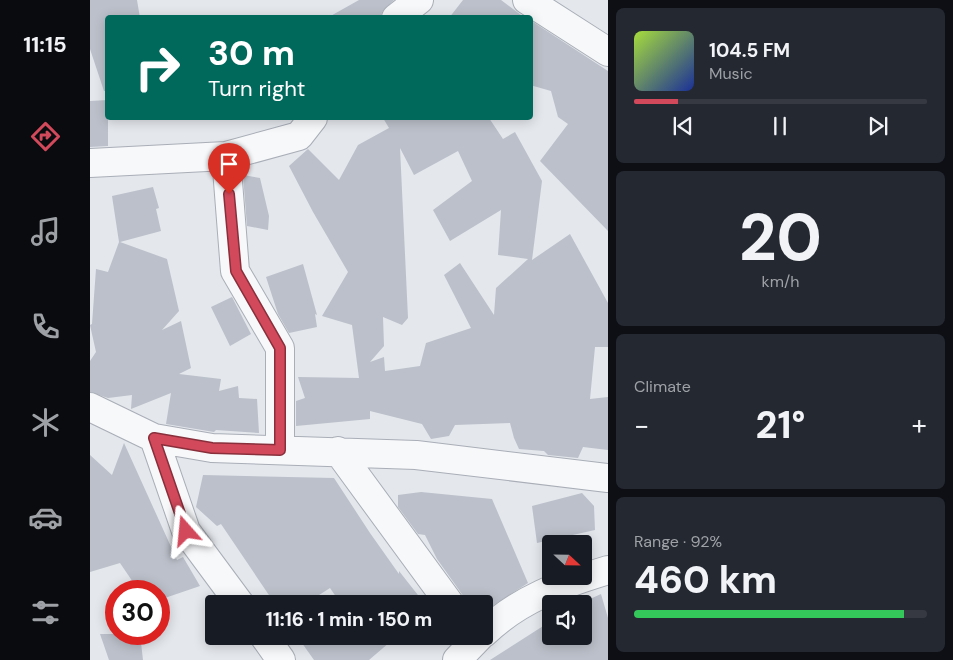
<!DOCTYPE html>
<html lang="en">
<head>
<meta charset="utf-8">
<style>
  body { margin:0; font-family:"DM Sans",sans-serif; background:#242831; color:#f1f3f6; height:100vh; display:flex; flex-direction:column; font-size:19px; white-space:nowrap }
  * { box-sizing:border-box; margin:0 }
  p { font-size:16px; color:#9ea1a6 }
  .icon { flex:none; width:28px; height:28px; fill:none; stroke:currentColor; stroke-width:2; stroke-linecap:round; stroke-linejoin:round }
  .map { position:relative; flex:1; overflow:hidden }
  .sheet { display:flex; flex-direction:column; gap:8px; padding:8px; background:#0d0f14; width:345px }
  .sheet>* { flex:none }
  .banner { position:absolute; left:15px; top:15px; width:428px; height:105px; border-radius:5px; box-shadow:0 2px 12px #0003; background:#00695c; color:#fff; overflow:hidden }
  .needle { width:32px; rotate:112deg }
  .controls { position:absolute; left:452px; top:535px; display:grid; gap:10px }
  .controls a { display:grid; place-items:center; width:50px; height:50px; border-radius:5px; background:#171b24; box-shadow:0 2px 12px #0003; font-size:25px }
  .speed { position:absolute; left:15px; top:580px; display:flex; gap:10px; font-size:25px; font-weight:700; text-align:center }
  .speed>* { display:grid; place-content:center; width:65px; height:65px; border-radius:50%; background:#171b24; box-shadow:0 2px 12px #0003; line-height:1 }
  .speed .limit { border:8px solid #d22; background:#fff; color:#111 }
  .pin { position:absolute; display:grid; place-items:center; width:42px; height:42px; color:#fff; margin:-51px -21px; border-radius:50% 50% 50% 0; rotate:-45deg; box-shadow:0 0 5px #0007 }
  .pin .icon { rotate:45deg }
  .me { position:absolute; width:55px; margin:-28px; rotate:342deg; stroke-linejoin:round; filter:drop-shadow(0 0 4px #0008) }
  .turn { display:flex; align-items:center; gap:18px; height:105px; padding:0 20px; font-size:22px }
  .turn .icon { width:65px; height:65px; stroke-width:2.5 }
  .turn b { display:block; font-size:35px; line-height:42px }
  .big { font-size:38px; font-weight:800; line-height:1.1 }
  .sheet .tile { flex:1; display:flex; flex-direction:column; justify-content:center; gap:8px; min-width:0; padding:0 18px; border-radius:8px; background:#242831 }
  .sheet .dial { align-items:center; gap:0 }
  .dial b { font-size:65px; line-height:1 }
  .song { display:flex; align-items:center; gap:15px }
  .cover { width:60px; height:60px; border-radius:8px; background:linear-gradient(135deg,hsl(80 70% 55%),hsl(230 70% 35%)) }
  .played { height:5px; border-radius:2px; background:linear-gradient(90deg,#d1495b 15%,#363941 15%) }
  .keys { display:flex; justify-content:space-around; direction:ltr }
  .heat { display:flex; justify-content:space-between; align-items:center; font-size:28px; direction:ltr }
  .charge { height:8px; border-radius:4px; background:linear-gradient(90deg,#34c759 92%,#363941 0) }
  .trip { position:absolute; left:115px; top:595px; width:288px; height:50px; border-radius:5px; background:#171b24; box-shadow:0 2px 12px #0003; font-weight:800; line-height:50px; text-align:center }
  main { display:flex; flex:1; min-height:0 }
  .tab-bar { display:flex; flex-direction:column; width:90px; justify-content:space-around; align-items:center; background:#090b0e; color:#9ea1a6 }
  .tab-bar .icon { width:35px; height:35px }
  .tab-bar .on { color:#d1495b }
  .tab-bar b { font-size:22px; color:#f1f3f6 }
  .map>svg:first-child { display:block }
  .building { fill:#bbc0ca; fill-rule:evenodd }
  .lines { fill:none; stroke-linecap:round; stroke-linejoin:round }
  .minor-casing { stroke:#a9aeb7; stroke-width:30 }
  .minor { stroke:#f7f8fa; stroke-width:28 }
  .route-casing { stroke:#882f3b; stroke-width:12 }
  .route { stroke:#d1495b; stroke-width:9 }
</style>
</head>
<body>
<main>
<nav class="tab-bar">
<b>11:15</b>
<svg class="icon on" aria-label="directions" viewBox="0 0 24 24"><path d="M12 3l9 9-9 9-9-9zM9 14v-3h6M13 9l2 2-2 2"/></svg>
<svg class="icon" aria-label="music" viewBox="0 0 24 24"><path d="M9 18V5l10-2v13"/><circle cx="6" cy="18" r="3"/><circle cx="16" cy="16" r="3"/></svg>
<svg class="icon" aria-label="phone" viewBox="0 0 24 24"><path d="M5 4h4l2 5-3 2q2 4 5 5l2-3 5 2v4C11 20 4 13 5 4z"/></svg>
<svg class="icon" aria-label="climate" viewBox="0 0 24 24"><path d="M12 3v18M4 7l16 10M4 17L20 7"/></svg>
<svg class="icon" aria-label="car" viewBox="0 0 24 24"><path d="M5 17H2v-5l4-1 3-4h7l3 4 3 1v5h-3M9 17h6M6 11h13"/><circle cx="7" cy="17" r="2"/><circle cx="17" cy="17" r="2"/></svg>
<svg class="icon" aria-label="filters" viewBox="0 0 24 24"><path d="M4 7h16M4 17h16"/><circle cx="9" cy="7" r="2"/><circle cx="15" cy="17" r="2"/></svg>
</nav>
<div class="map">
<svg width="518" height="660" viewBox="0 0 518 660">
  <rect width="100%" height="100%" fill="#e4e7ec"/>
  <path class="building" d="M0 0H47L50 18H18V91H14L0 49Z
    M269 0H304L292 12 291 18H237Z
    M373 0H411L435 18H359Z
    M440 20 518 71V231L450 161 478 124 468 117 461 91 440 85Z
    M18 100V146L0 147V101Z
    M293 118H399L413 139 425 132 452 181 442 260 480 234 518 303V347H505L500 399 518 397V450L493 447 488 458 458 455 454 451 429 449 424 438 420 423 365 425 359 436 341 439 332 424 280 411V419L206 426V401L215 398 208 377 269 378 262 325 232 316 258 272 223 212 199 166 218 149 249 180 268 145 299 128ZM310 148 324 175 368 151 382 181 343 210 360 241 411 210 408 255 438 259 406 288 404 315 370 263 354 275 381 328 336 343 330 366 295 371 294 357 280 362 294 346 293 317 312 325 318 318Z
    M153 175 170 178 179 216 178 230 157 226Z
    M63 187 69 208 66 209 71 231 30 242 77 259 89 311 72 330 91 321 101 368 89 374 131 379 129 391 148 386 149 398 167 399 169 433 126 430 124 432 76 424 81 393 41 409 42 395 18 398 0 392V361L6 352 0 325 2 324 6 269 18 272 29 242 22 196Z
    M213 264 227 315 225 314 227 327 199 333 188 314 176 277Z
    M142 297 161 334 140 346 121 307Z
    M34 443 87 560 93 557 110 586 69 600V591H49L30 563 0 572V455L22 475Z
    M113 475 244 478 280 533 309 574V571L335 604H251L240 588 215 604H185L131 524 127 526 106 507Z
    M331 492 402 499 438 583 399 608 383 597H374L347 559 335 535 328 534 308 507V495Z
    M492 493 504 506 505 530 447 543 442 506Z
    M511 594 518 618V660H400L461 621V636H494V604H489Z
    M10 634H50L53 660H19Z
    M207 636H307L279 660H224Z"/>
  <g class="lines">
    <g class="minor-casing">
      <path id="minor" d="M437 0 518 52
        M306 18 329 0
        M0 163 136 156
        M0 407 64 438 122 448 326 455 518 478
        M64 438 96 531 150 604
        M190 450V348L145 271 136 156 209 136 223 118
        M248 451 360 604
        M394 633C429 599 472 584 518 570
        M174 636 191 660
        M367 660 390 636"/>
    </g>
    <use href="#minor" class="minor"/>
  </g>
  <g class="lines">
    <g class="route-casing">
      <path id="route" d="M96 531 64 438 122 448 190 450V348L146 271 139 194"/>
    </g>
    <use href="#route" class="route"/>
  </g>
</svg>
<div class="controls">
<a><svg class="needle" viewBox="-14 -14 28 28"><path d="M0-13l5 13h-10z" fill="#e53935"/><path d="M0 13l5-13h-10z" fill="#9ea1a6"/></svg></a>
<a><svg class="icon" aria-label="sound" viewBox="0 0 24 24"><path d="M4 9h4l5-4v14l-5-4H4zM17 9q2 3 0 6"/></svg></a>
</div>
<div class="speed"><div class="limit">30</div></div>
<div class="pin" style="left:139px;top:194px;background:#d93025"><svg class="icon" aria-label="arrive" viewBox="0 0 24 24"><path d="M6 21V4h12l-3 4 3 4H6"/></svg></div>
<svg class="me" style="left:96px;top:531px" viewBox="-20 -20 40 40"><path d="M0-17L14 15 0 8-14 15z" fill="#d1495b" stroke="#fff" stroke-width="4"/></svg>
<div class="trip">11:16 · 1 min · 150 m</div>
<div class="banner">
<div class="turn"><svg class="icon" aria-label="right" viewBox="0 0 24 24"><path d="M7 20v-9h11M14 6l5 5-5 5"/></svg><div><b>30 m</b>Turn right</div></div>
</div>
</div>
<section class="sheet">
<div class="tile">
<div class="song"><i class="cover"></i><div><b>104.5 FM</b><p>Music</p></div></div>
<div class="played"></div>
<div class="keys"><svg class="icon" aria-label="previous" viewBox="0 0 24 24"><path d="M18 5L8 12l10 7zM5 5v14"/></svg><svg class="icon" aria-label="pause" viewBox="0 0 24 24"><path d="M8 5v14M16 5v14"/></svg><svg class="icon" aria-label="next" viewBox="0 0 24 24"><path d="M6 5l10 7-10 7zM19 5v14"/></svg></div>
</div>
<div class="tile dial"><b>20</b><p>km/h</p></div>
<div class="tile"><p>Climate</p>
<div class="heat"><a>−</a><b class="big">21°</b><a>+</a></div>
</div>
<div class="tile"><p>Range · 92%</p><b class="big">460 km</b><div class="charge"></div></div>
</section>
</main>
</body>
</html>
